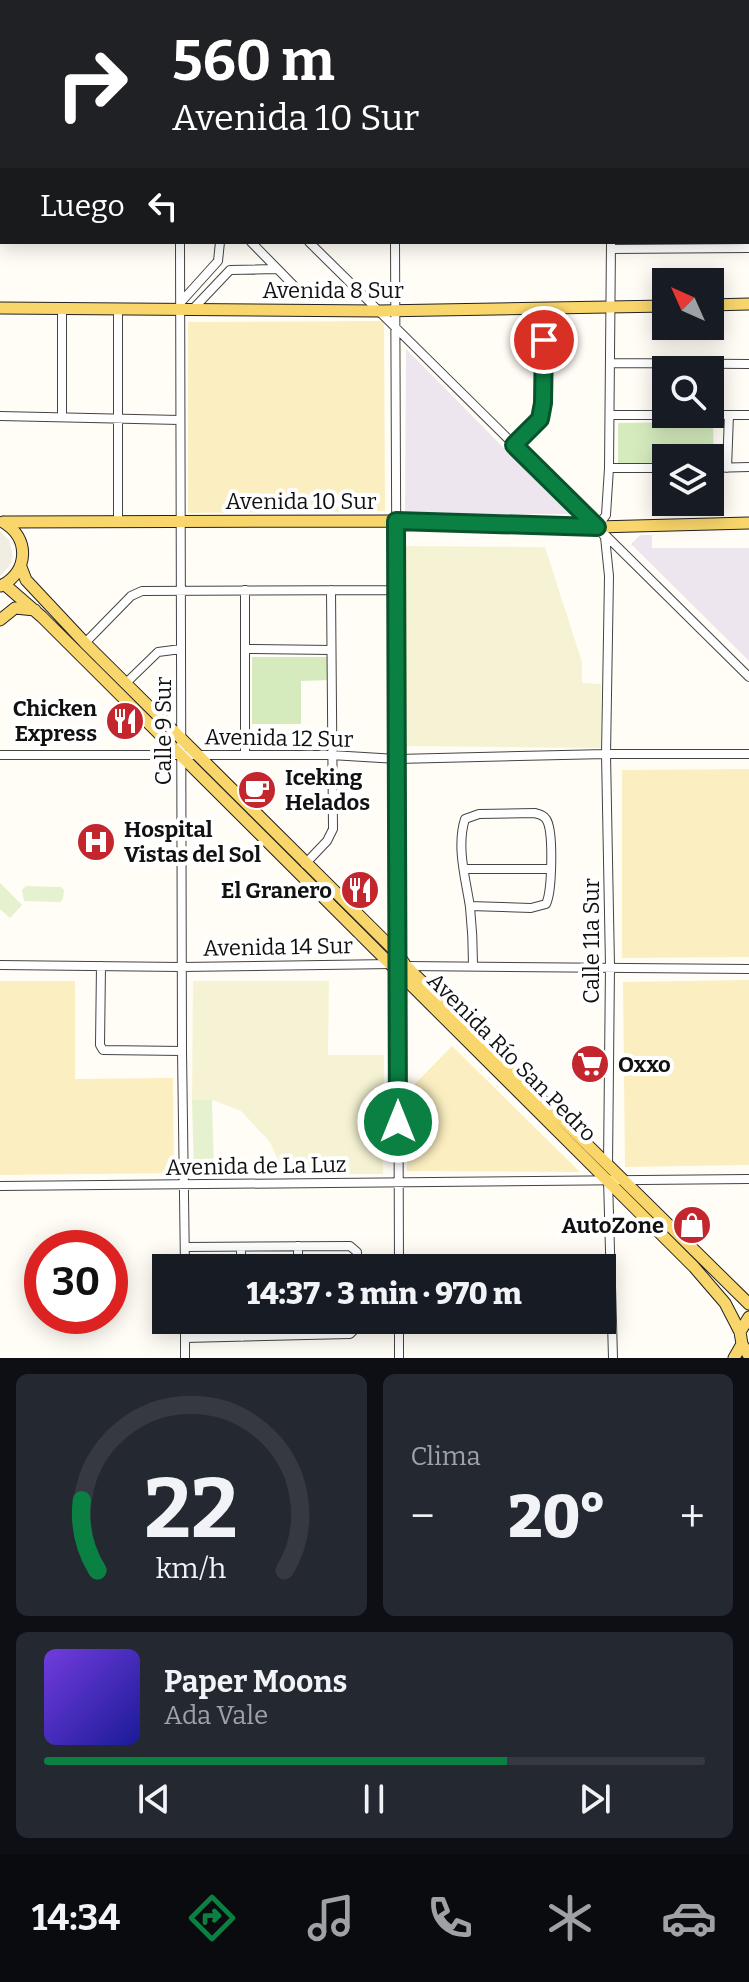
<!DOCTYPE html>
<html lang="es">
<head>
<meta charset="utf-8">
<style>
  body { margin:0; font-family:Bitter,serif; background:#242831; color:#f1f3f6; height:100vh; display:flex; flex-direction:column; font-size:30px; white-space:nowrap }
  * { box-sizing:border-box; margin:0 }
  p { font-size:26px; color:#9ea1a6 }
  .icon { flex:none; width:44px; height:44px; fill:none; stroke:currentColor; stroke-width:2; stroke-linecap:round; stroke-linejoin:round }
  .map { position:relative; height:1358px; overflow:hidden }
  .drawer { display:flex; flex-direction:column; gap:16px; padding:16px; background:#0d0f14; flex:1 }
  .drawer>* { flex:none }
  .top-card { position:absolute; left:0px; top:0px; width:750px; height:244px; box-shadow:0 4px 20px #0003; background:#202124; color:#fff; overflow:hidden }
  .needle { width:52px; rotate:315deg }
  .controls { position:absolute; left:652px; top:268px; display:grid; gap:16px }
  .controls a { display:grid; place-items:center; width:72px; height:72px; border-radius:0px; background:#171b24; box-shadow:0 4px 20px #0003; font-size:40px }
  .speed { position:absolute; left:24px; top:1230px; display:flex; gap:16px; font-size:40px; font-weight:700; text-align:center }
  .speed>* { display:grid; place-content:center; width:104px; height:104px; border-radius:50%; background:#171b24; box-shadow:0 4px 20px #0003; line-height:1 }
  .speed .limit { border:12px solid #d22; background:#fff; color:#111 }
  .pin { position:absolute; display:grid; place-items:center; width:68px; height:68px; color:#fff; margin:-34px; border:4px solid #fff; border-radius:50%; box-shadow:0 2px 8px #0007 }
  .me { position:absolute; width:88px; margin:-44px; rotate:0deg; stroke-linejoin:round; filter:drop-shadow(0 0 6px #0008) }
  .turn { display:flex; align-items:center; gap:28px; height:168px; padding:0 40px; font-size:36px }
  .turn .icon { width:104px; height:104px; stroke-width:2.5 }
  .turn b { display:block; font-size:56px; line-height:68px }
  .then { display:flex; align-items:center; height:76px; padding:0 40px; background:#0003; gap:16px; font-size:30px }
  .big { font-size:60px; font-weight:800; line-height:1.1 }
  .drawer .tile { flex:1; display:flex; flex-direction:column; justify-content:center; gap:12px; min-width:0; padding:0 28px; border-radius:12px; background:#242831 }
  .drawer .dial { align-items:center; gap:0 }
  .dial svg { height:208px; overflow:visible; fill:none; stroke:#363941; stroke-width:7; stroke-linecap:round; text-anchor:middle }
  .dial text { fill:#f1f3f6; stroke:none }
  .song { display:flex; align-items:center; gap:24px }
  .cover { width:96px; height:96px; border-radius:12px; background:linear-gradient(135deg,hsl(260 70% 55%),hsl(240 70% 35%)) }
  .played { height:8px; border-radius:4px; background:linear-gradient(90deg,#0b8043 70%,#363941 70%) }
  .keys { display:flex; justify-content:space-around; direction:ltr }
  .heat { display:flex; justify-content:space-between; align-items:center; font-size:44px; direction:ltr }
  .drawer .tiles { flex:1; display:grid; gap:16px; grid-template-columns:1fr 1fr }
  .tile:last-child { grid-column:span 2 }
  .trip { position:absolute; left:152px; top:1254px; width:464px; height:80px; border-radius:0px; background:#171b24; box-shadow:0 4px 20px #0003; font-weight:800; line-height:80px; text-align:center }
  .tab-bar { display:flex; height:128px; justify-content:space-around; align-items:center; background:#090b0e; color:#9ea1a6 }
  .tab-bar .icon { width:56px; height:56px }
  .tab-bar .selected { color:#0b8043 }
  .tab-bar b { font-size:36px; color:#f1f3f6 }
  .map>svg:first-child { display:block }
  .industrial { fill:#eee6ef }
  .farmland { fill:#f6f3d4 }
  .green { fill:#d5ebbd }
  .sand { fill:#fbeec1 }
  .pitch { fill:#e6f2cf }
  .plaza { fill:#f1ede2 }
  .lines { fill:none; stroke-linecap:round; stroke-linejoin:round }
  .minor-casing { stroke:#444; stroke-width:10 }
  .major-casing { stroke:#222; stroke-width:13 }
  .minor { stroke:#fff; stroke-width:8 }
  .major { stroke:#f9d66b; stroke-width:11 }
  .route-casing { stroke:#07532c; stroke-width:20 }
  .route { stroke:#0b8043; stroke-width:14 }
  .labels { text-anchor:middle; dominant-baseline:central; stroke-width:8; stroke-linejoin:round; paint-order:stroke }
  .street-label { font-size:22px; fill:#111; stroke:#fff }
  .poi-label { font-size:22px; font-weight:bold; fill:#111; stroke:#fff; text-anchor:end }
</style>
</head>
<body>
<div class="map">
<svg width="749" height="1358" viewBox="0 0 749 1358">
  <rect width="100%" height="100%" fill="#fffdf5"/>
  <path class="industrial" d="M406 349 569 514H405Z
    M640 535H652V548H749V661L631 544Z"/>
  <path class="farmland" d="M406 546 545 547 582 662V683L601 684V748L403 746Z
    M193 981H329L328 1055H384L383 1174H284L270 1142 241 1111 212 1100H192Z"/>
  <path class="green" d="M713 422 714 464H710V458H666V464L618 465V423Z
    M252 657H328V680L301 681V724H252Z
    M348 1255V1268H307V1256Z"/>
  <path class="sand" d="M384 321 385 511 188 513V322Z
    M749 769V957L622 958V770Z
    M749 980V1165L625 1167 623 982Z
    M0 981H75V1079L173 1078 174 1173 0 1175Z
    M452 1046 580 1172 407 1171 408 1091Z"/>
  <path class="pitch" d="M0 883 22 905 10 918 0 909Z
    M26 886 61 887 64 890 63 899 60 902 24 901 22 890Z
    M192 1100H212L214 1173H194Z"/>
  <path class="plaza" d="M0 532 9 540 13 556 11 564 0 576Z"/>
  <g class="lines">
    <g class="minor-casing">
      <path id="minor" d="M65 0 67 2
        M179 0V2
        M394 0V2
        M610 0V2
        M84 2V0
        M716 2V0
        M0 95H2
        M748 96H749
        M0 197H2
        M180 242 182 1051 185 1268
        M251 242 304 296
        M309 242 749 677
        M395 242 398 953
        M611 249 749 248
        M181 302 218 261 220 242
        M118 310V521
        M192 310 230 270 277 269
        M610 363 749 364
        M610 415H749
        M0 416 180 420
        M62 417V310
        M514 445 537 424 543 410 544 308
        M609 468H666
        M710 468 749 467
        M727 468 729 415
        M85 643 131 596 142 591 396 590
        M246 649 331 650
        M125 684 158 652 181 649
        M245 754V590
        M0 755H331L397 759 606 754H749
        M305 864 327 841 333 829 331 590
        M464 869H550
        M470 906 531 908 546 904C552 892 554 830 546 819 542 814 540 815 535 813L479 814 465 819C456 847 466 880 470 907 472 926 473 945 473 964
        M0 965 181 967 392 964
        M101 966 100 1045 103 1050 182 1051
        M406 966 749 969
        M398 971 399 1268
        M608 1165 610 966 606 754 609 576 605 537 597 527 606 515 609 468 611 242
        M608 1179 613 1358
        M0 1186 749 1179
        M298 1246V1268
        M185 1247 350 1246 357 1252V1268
        M241 1247V1268
        M242 1320V1337
        M299 1320V1335
        M399 1320V1358
        M185 1338 350 1334 356 1328V1320
        M185 1358V1320"/>
    </g>
    <g class="major-casing">
      <path id="major" d="M710 305 749 304
        M0 308 379 311 666 306
        M4 522 396 521 597 527 749 523
        M21 567 26 580 85 643 398 954 406 966 749 1304
        M4 584 42 617 694 1267 725 1303 740 1332
        M1 586C29 571 30 538 3 522
        M0 620 15 608 35 610
        M749 1317 740 1332 742 1344 749 1356
        M734 1358 742 1344"/>
    </g>
    <use href="#minor" class="minor"/>
    <use href="#major" class="major"/>
  </g>
  <g class="lines">
    <g class="route-casing">
      <path id="route" d="M398 1122 396 521 597 527 514 445 540 419 543 403 544 340"/>
    </g>
    <use href="#route" class="route"/>
  </g>
  <defs>
    <g id="restaurant-disc" transform="scale(2)"><circle r="9.5" fill="#c4262e" stroke="#fff"/><path d="M-5-6h1v4h1v-4h1v4h1v-4h1v5L-1.5 .5V6h-2V.5L-5-1ZM5-6V6H3V1.5H1.5Q1.5-4 5-6Z" fill="#fff"/></g>
    <g id="cafe-disc" transform="scale(2)"><circle r="9.5" fill="#c4262e" stroke="#fff"/><path d="M-5.5-4.5H6V0H3Q3 3.5 0 3.5H-2.5Q-5.5 3.5-5.5 0ZM3-3.2v2h1.7v-2ZM-6 4.5H4V6H-6Z" fill="#fff"/></g>
    <g id="hospital-disc" transform="scale(2)"><circle r="9.5" fill="#c4262e" stroke="#fff"/><path d="M-5-5h3v3.5h4V-5h3V5h-3V1.5h-4V5h-3Z" fill="#fff"/></g>
    <g id="supermarket-disc" transform="scale(2)"><circle r="9.5" fill="#c4262e" stroke="#fff"/><path d="M-6-5.5h2.5l.6 2H6L4.5 2H-2.5L-4.4-4H-6ZM-1.5 3.2a1.3 1.3 0 1 0 .1 0ZM3 3.2a1.3 1.3 0 1 0 .1 0Z" fill="#fff"/></g>
    <g id="shop-disc" transform="scale(2)"><circle r="9.5" fill="#c4262e" stroke="#fff"/><path d="M-5-2.5h2.3a2.7 3.5 0 0 1 5.4 0H5L5.5 6h-11ZM-1.5-2.5h3a1.5 2.3 0 0 0-3 0Z" fill="#fff"/></g>
  </defs>
  <g fill-rule="evenodd">
    <use href="#restaurant-disc" x="125" y="721"/>
    <use href="#cafe-disc" x="257" y="790"/>
    <use href="#hospital-disc" x="96" y="842"/>
    <use href="#restaurant-disc" x="360" y="890"/>
    <use href="#supermarket-disc" x="590" y="1064"/>
    <use href="#shop-disc" x="692" y="1225"/>
  </g>
  <g class="labels">
    <g class="street-label">
      <text x="333" y="290">Avenida 8 Sur</text>
      <text x="301" y="501">Avenida 10 Sur</text>
      <text transform="translate(163 731) rotate(-90)">Calle 9 Sur</text>
      <text transform="translate(279 738) rotate(1)">Avenida 12 Sur</text>
      <text transform="translate(591 941) rotate(-90)">Calle 11a Sur</text>
      <text transform="translate(278 947) rotate(-1)">Avenida 14 Sur</text>
      <text transform="translate(512 1057) rotate(45)">Avenida Río San Pedro</text>
      <text transform="translate(256 1166) rotate(-1)">Avenida de La Luz</text>
    </g>
    <g class="poi-label">
      <text x="97" y="708">Chicken<tspan x="97" dy="25">Express</tspan></text>
      <text x="285" y="777" text-anchor="start">Iceking<tspan x="285" dy="25">Helados</tspan></text>
      <text x="124" y="829" text-anchor="start">Hospital<tspan x="124" dy="25">Vistas del Sol</tspan></text>
      <text x="332" y="890">El Granero</text>
      <text x="618" y="1064" text-anchor="start">Oxxo</text>
      <text x="664" y="1225">AutoZone</text>
    </g>
  </g>
</svg>
<div class="controls">
<a><svg class="needle" viewBox="-14 -14 28 28"><path d="M0-13l5 13h-10z" fill="#e53935"/><path d="M0 13l5-13h-10z" fill="#9ea1a6"/></svg></a>
<a><svg class="icon" aria-label="search" viewBox="0 0 24 24"><circle cx="10" cy="10" r="6"/><path d="M15 15l6 6"/></svg></a>
<a><svg class="icon" aria-label="layers" viewBox="0 0 24 24"><path d="M12 4l9 5-9 5-9-5zM3 14l9 5 9-5"/></svg></a>
</div>
<div class="speed"><div class="limit">30</div></div>
<div class="pin" style="left:544px;top:340px;background:#d93025"><svg class="icon" aria-label="arrive" viewBox="0 0 24 24"><path d="M6 21V4h12l-3 4 3 4H6"/></svg></div>
<svg class="me" style="left:398px;top:1122px" viewBox="-20 -20 40 40"><circle r="17" fill="#0b8043" stroke="#fff" stroke-width="3"/><path d="M0-11L8 9 0 5-8 9z" fill="#fff"/></svg>
<div class="trip">14:37 · 3 min · 970 m</div>
<div class="top-card">
<div class="turn"><svg class="icon" aria-label="right" viewBox="0 0 24 24"><path d="M7 20v-9h11M14 6l5 5-5 5"/></svg><div><b>560 m</b>Avenida 10 Sur</div></div>
<div class="then">Luego<svg class="icon" aria-label="left" viewBox="0 0 24 24"><path d="M17 20v-9H6M10 6l-5 5 5 5"/></svg></div>
</div>
</div>
<section class="drawer">
<div class="tiles">
<div class="tile dial"><svg viewBox="0 0 100 80">
<path d="M14 69A42 42 0 1 1 86 69"/>
<path d="M14 69A42 42 0 0 1 8 42" stroke="#0b8043"/>
<text x="50" y="56" font-size="32" font-weight="700">22</text>
<text x="50" y="72" font-size="11">km/h</text>
</svg></div>
<div class="tile"><p>Clima</p>
<div class="heat"><a>−</a><b class="big">20°</b><a>+</a></div>
</div>
<div class="tile">
<div class="song"><i class="cover"></i><div><b>Paper Moons</b><p>Ada Vale</p></div></div>
<div class="played"></div>
<div class="keys"><svg class="icon" aria-label="previous" viewBox="0 0 24 24"><path d="M18 5L8 12l10 7zM5 5v14"/></svg><svg class="icon" aria-label="pause" viewBox="0 0 24 24"><path d="M8 5v14M16 5v14"/></svg><svg class="icon" aria-label="next" viewBox="0 0 24 24"><path d="M6 5l10 7-10 7zM19 5v14"/></svg></div>
</div>
</div>
</section>
<nav class="tab-bar">
<b>14:34</b>
<svg class="icon selected" aria-label="directions" viewBox="0 0 24 24"><path d="M12 3l9 9-9 9-9-9zM9 14v-3h6M13 9l2 2-2 2"/></svg>
<svg class="icon" aria-label="music" viewBox="0 0 24 24"><path d="M9 18V5l10-2v13"/><circle cx="6" cy="18" r="3"/><circle cx="16" cy="16" r="3"/></svg>
<svg class="icon" aria-label="phone" viewBox="0 0 24 24"><path d="M5 4h4l2 5-3 2q2 4 5 5l2-3 5 2v4C11 20 4 13 5 4z"/></svg>
<svg class="icon" aria-label="climate" viewBox="0 0 24 24"><path d="M12 3v18M4 7l16 10M4 17L20 7"/></svg>
<svg class="icon" aria-label="car" viewBox="0 0 24 24"><path d="M5 17H2v-5l4-1 3-4h7l3 4 3 1v5h-3M9 17h6M6 11h13"/><circle cx="7" cy="17" r="2"/><circle cx="17" cy="17" r="2"/></svg>
</nav>
</body>
</html>
